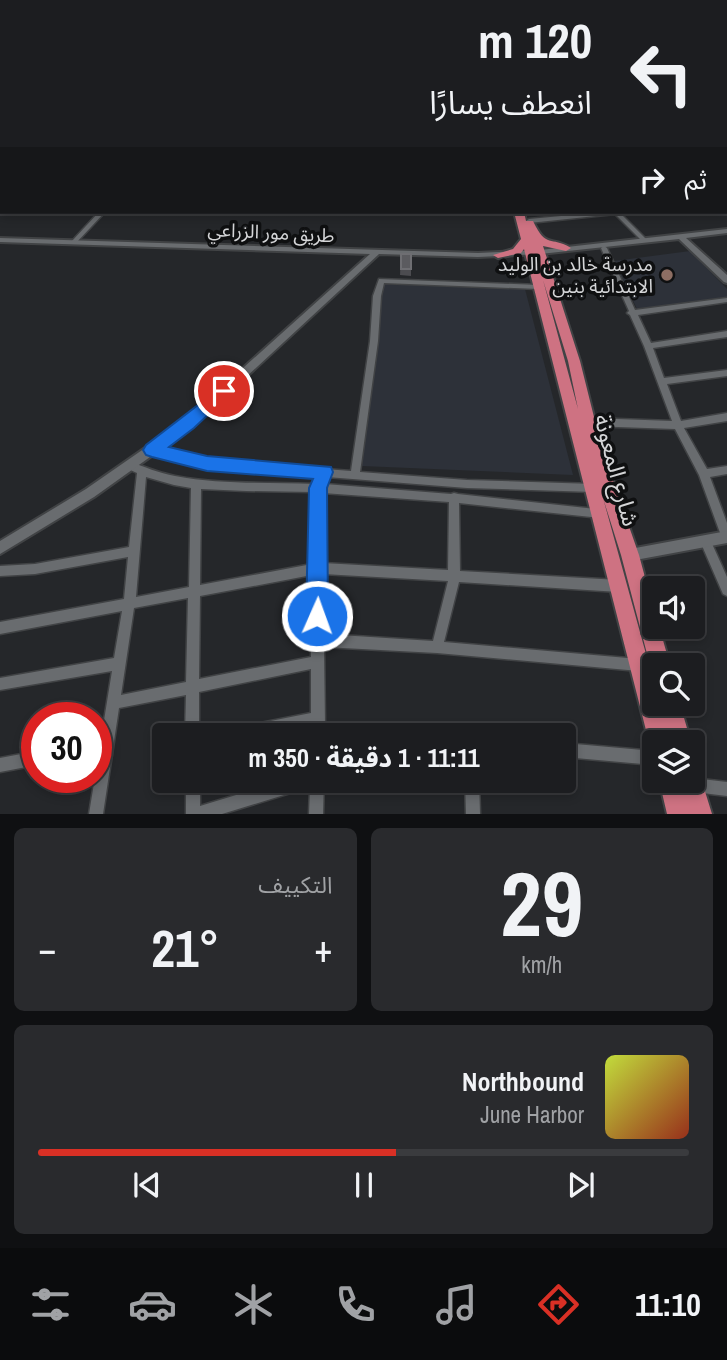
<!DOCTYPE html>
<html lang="ar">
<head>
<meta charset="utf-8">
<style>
  body { margin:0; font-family:"Archivo Narrow","Noto Sans Arabic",sans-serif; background:#292a2d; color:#f1f3f6; direction:rtl; height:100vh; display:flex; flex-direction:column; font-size:26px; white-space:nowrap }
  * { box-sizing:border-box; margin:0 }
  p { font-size:23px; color:#a0a2a5 }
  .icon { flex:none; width:38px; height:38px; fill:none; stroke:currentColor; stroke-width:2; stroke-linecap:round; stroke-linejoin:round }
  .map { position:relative; height:814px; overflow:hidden; direction:ltr }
  .sheet { display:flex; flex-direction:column; gap:14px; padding:14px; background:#0f1012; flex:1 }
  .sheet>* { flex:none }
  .banner { position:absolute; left:0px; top:0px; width:728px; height:214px; box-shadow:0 4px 10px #0003,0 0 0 2px #3a3b3e; direction:rtl; background:#1c1d20; color:#f1f3f6; overflow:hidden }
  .fabs { position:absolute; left:642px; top:576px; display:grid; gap:14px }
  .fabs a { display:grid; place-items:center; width:63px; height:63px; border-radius:7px; background:#1c1d20; box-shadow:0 4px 10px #0003,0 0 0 2px #3a3b3e; font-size:35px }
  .speed { position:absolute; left:21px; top:702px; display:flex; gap:14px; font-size:35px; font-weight:700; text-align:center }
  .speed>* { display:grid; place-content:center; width:91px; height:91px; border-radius:50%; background:#1c1d20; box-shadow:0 4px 10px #0003,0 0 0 2px #3a3b3e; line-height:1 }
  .speed .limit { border:10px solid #d22; background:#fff; color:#111 }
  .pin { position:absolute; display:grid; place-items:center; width:60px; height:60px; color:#fff; margin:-30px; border:4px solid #fff; border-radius:50%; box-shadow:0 2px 7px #0007 }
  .me { position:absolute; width:77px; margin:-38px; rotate:2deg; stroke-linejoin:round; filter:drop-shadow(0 0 5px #0008) }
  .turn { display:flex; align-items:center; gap:24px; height:147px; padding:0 21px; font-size:32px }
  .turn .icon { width:91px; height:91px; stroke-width:2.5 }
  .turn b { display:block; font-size:49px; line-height:60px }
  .then { display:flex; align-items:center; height:66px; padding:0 21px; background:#0003; gap:14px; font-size:26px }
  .big { font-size:52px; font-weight:700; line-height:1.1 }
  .sheet .card { flex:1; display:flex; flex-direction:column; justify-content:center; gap:10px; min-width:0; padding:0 24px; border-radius:10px; background:#292a2d }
  .sheet .dial { align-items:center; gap:0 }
  .dial b { font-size:91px; line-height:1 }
  .song { display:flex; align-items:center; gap:21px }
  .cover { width:84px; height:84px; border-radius:10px; background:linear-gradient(135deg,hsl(70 70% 55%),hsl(10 70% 35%)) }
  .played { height:7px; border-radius:4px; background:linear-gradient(90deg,#d93025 55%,#3a3b3e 55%) }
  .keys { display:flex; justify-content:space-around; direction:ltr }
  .heat { display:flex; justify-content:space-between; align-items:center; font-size:38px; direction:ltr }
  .sheet .tiles { flex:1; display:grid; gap:14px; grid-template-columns:1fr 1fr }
  .card:last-child { grid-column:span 2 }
  .trip { position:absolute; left:152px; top:723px; width:424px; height:70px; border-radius:7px; background:#1c1d20; box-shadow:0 4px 10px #0003,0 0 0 2px #3a3b3e; font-weight:700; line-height:70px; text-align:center; direction:rtl }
  .tab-bar { display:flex; height:112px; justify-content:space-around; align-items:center; background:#0b0c0d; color:#a0a2a5 }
  .tab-bar .icon { width:49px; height:49px }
  .tab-bar .current { color:#d93025 }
  .tab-bar b { font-size:32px; color:#f1f3f6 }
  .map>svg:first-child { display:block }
  .built { fill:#2d3139 }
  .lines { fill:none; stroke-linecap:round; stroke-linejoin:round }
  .minor-casing { stroke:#414345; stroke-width:3 }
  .tertiary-casing { stroke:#414345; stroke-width:4 }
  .trunk-casing { stroke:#414345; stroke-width:4 }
  .minor { fill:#696c6f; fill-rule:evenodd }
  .tertiary { fill:#696c6f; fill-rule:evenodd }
  .trunk { fill:#ce7282; fill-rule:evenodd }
  .wall { fill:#4c4c50 }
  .building { fill:#5b5b5f; stroke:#6e6e72; stroke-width:2 }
  .route { fill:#1a73e8; stroke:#114b97; stroke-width:2 }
  .education-dot { fill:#8d6e63; stroke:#0f1011; stroke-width:2.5 }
  .labels { text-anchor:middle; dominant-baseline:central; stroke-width:7; stroke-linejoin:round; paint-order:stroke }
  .far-street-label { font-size:19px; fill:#d4d5d7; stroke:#0f1011 }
  .far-poi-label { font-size:19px; fill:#d4d5d7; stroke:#0f1011; text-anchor:end }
  .street-label { font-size:23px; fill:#d4d5d7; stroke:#0f1011 }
</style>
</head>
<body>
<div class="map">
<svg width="727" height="814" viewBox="0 0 727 814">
  <rect width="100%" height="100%" fill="#25272a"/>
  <path class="built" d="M690 251 727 289V297L637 309 614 261Z
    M382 284 525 289 573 475 362 466Z"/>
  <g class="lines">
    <g class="minor-casing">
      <path id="minor" d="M726 104H727V107H726Z
        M726 115H727V117H726Z
        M726 125H727V128H726Z
        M726 133H727V135H726Z
        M726 149H727V153L726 152Z
        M726 172H727V176H726Z
        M726 197H727V201H726Z
        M726 208H727V212H726Z
        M99 212H105L76 243H72V241Z
        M604 212H623L621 214 647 240 642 241 615 214 529 223 526 221 529 219Z
        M604 246 607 248 635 310 727 298V302L638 315 651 343 727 331V337L653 348 664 378 727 370V376L667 384 681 421 727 413V421L684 428 707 469 727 466V474L710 477 727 523V542L723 541 699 475 675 429 590 426 587 425 586 422 587 419 590 418 672 421 644 346 630 315 627 313 629 311 601 248Z
        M379 279 539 285 543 287 539 289 384 283 381 296 378 341 360 472 467 480 594 484 598 485 599 488 598 491 594 492 467 488 327 477 325 484 451 494 454 493 458 494 605 510 606 513 605 516 601 518 459 503 460 571 619 580 623 582 625 586 623 590 619 592 459 582 444 642 639 659 643 661 645 665 643 669 639 671 437 653 324 647 325 725 384 728 389 730 391 735H311V726L267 735H228L230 730 235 728 311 713V669L199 692V735H185L186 695 119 708 103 814H89L95 777H96L99 753 96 754V740L101 739 112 671 0 690V678L114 658 122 611 0 634V622L124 599 128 557 35 574 0 576V566L35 564 129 547 137 473 126 468 124 465 126 462 129 461C144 467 159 473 175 476 221 485 268 482 315 484L318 477 207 468 149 453 147 450 149 447 152 446 207 460 351 471 370 341 373 296ZM146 477 174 485 191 488 189 587 136 597ZM201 489 246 491 313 492 312 564 200 585ZM323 493 449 502 448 570 323 563ZM323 574 448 581 433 641 324 634ZM312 575V636L310 640 311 644V657L199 679 200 596ZM188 598 186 682 121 695 134 608Z
        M705 536 709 537 727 577V596L723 594 700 541 701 537Z
        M564 743 654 751V765L564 757Z
        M37 751V765L0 772V758Z
        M693 778 727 782V796L694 792 689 790 687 785 689 780H693Z
        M186 780H200V806L246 792 245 780H259L260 788 285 780H324L323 814H309L310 787 222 814H186Z
        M465 780H479L480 814H466Z"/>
    </g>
    <g class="tertiary-casing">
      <path id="tertiary" d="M727 229V233L686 238 727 275V283L724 282 679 239 540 254 478 257 379 254 192 427 94 497 0 554V541L86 489 184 421 370 254 0 242V238L478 253 540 250Z
        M727 531V543L630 561 625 559 623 555 625 551 630 549Z"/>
    </g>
    <g class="trunk-casing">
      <path id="trunk" d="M514 212H524L526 221H533C547 250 550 235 571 248L566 251 543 246 580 361 602 449 639 555 654 611V626H659L670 665H654V673L650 665 621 555 603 498 654 683V704H680L691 742H654V751L649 742 524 249 521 253 498 258 493 255 513 249 521 239ZM543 280 568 361 578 409Z
        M693 770 699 772 712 814H667L659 780H693Z"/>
    </g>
    <use href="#minor" class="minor"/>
    <use href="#tertiary" class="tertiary"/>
    <use href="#trunk" class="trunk"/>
  </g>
  <path class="wall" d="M401 254 411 269V276L400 275Z"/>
  <path class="building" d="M401 254H411V269H401Z"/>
  <linearGradient id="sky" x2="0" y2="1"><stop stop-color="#141517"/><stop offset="0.48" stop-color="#404755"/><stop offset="1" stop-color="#404755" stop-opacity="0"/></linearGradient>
  <rect width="727" height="218" fill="url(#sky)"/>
  <path class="route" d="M224 385 229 387 231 391 229 395 194 428 169 447 207 456 331 467 333 472 327 488 328 616 325 624 317 627 310 624 306 616 309 488 313 479 207 471 152 457 146 455 143 450 146 445Z"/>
  <circle class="education-dot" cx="667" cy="275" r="7"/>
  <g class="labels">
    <g class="far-street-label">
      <text transform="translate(271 232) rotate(3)">طريق مور الزراعي</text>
    </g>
    <g class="far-poi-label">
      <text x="653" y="264">مدرسة خالد بن الوليد<tspan x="653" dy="22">الابتدائية بنين</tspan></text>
    </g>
    <g class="street-label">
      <text transform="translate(617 470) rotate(75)">شارع المعونة</text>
    </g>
  </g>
</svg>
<div class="fabs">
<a><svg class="icon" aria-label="sound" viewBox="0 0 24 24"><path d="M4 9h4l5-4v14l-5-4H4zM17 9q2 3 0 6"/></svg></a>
<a><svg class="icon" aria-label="search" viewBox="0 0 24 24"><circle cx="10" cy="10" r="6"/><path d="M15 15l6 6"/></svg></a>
<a><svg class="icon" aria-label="layers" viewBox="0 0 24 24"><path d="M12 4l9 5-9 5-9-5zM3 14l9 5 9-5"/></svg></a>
</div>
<div class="speed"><div class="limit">30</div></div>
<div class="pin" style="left:224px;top:391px;background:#d93025"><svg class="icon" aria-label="arrive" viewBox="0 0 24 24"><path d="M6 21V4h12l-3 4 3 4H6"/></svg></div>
<svg class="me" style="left:317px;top:616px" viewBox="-20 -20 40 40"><circle r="17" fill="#1a73e8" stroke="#fff" stroke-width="3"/><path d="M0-11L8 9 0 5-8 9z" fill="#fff"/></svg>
<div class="trip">11:11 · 1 دقيقة · 350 m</div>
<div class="banner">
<div class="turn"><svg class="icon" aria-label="left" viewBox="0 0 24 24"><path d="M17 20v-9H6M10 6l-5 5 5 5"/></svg><div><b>120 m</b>انعطف يسارًا</div></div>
<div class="then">ثم<svg class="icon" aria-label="right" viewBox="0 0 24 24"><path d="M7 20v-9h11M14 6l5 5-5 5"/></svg></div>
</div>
</div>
<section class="sheet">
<div class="tiles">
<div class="card dial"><b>29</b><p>km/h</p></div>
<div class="card"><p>التكييف</p>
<div class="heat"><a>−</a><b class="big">21°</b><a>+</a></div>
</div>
<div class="card">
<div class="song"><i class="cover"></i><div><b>Northbound</b><p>June Harbor</p></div></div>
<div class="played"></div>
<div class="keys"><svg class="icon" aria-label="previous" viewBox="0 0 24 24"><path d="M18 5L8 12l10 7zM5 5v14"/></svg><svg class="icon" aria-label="pause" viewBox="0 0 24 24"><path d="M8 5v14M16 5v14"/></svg><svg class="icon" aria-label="next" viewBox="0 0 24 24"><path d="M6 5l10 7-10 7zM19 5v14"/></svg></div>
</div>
</div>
</section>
<nav class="tab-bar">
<b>11:10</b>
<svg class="icon current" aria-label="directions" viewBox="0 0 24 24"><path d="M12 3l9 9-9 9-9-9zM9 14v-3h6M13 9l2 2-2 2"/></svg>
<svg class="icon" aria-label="music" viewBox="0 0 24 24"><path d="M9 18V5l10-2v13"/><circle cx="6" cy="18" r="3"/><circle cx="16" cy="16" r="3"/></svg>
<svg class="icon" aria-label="phone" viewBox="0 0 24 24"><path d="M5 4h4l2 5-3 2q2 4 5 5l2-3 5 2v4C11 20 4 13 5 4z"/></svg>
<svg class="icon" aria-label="climate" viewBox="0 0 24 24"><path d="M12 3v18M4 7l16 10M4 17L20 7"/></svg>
<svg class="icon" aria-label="car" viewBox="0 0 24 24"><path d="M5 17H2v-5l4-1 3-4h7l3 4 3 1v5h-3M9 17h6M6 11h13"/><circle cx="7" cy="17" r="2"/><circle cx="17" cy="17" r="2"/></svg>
<svg class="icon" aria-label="filters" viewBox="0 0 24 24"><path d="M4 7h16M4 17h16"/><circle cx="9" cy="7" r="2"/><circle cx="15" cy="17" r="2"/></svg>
</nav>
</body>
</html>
